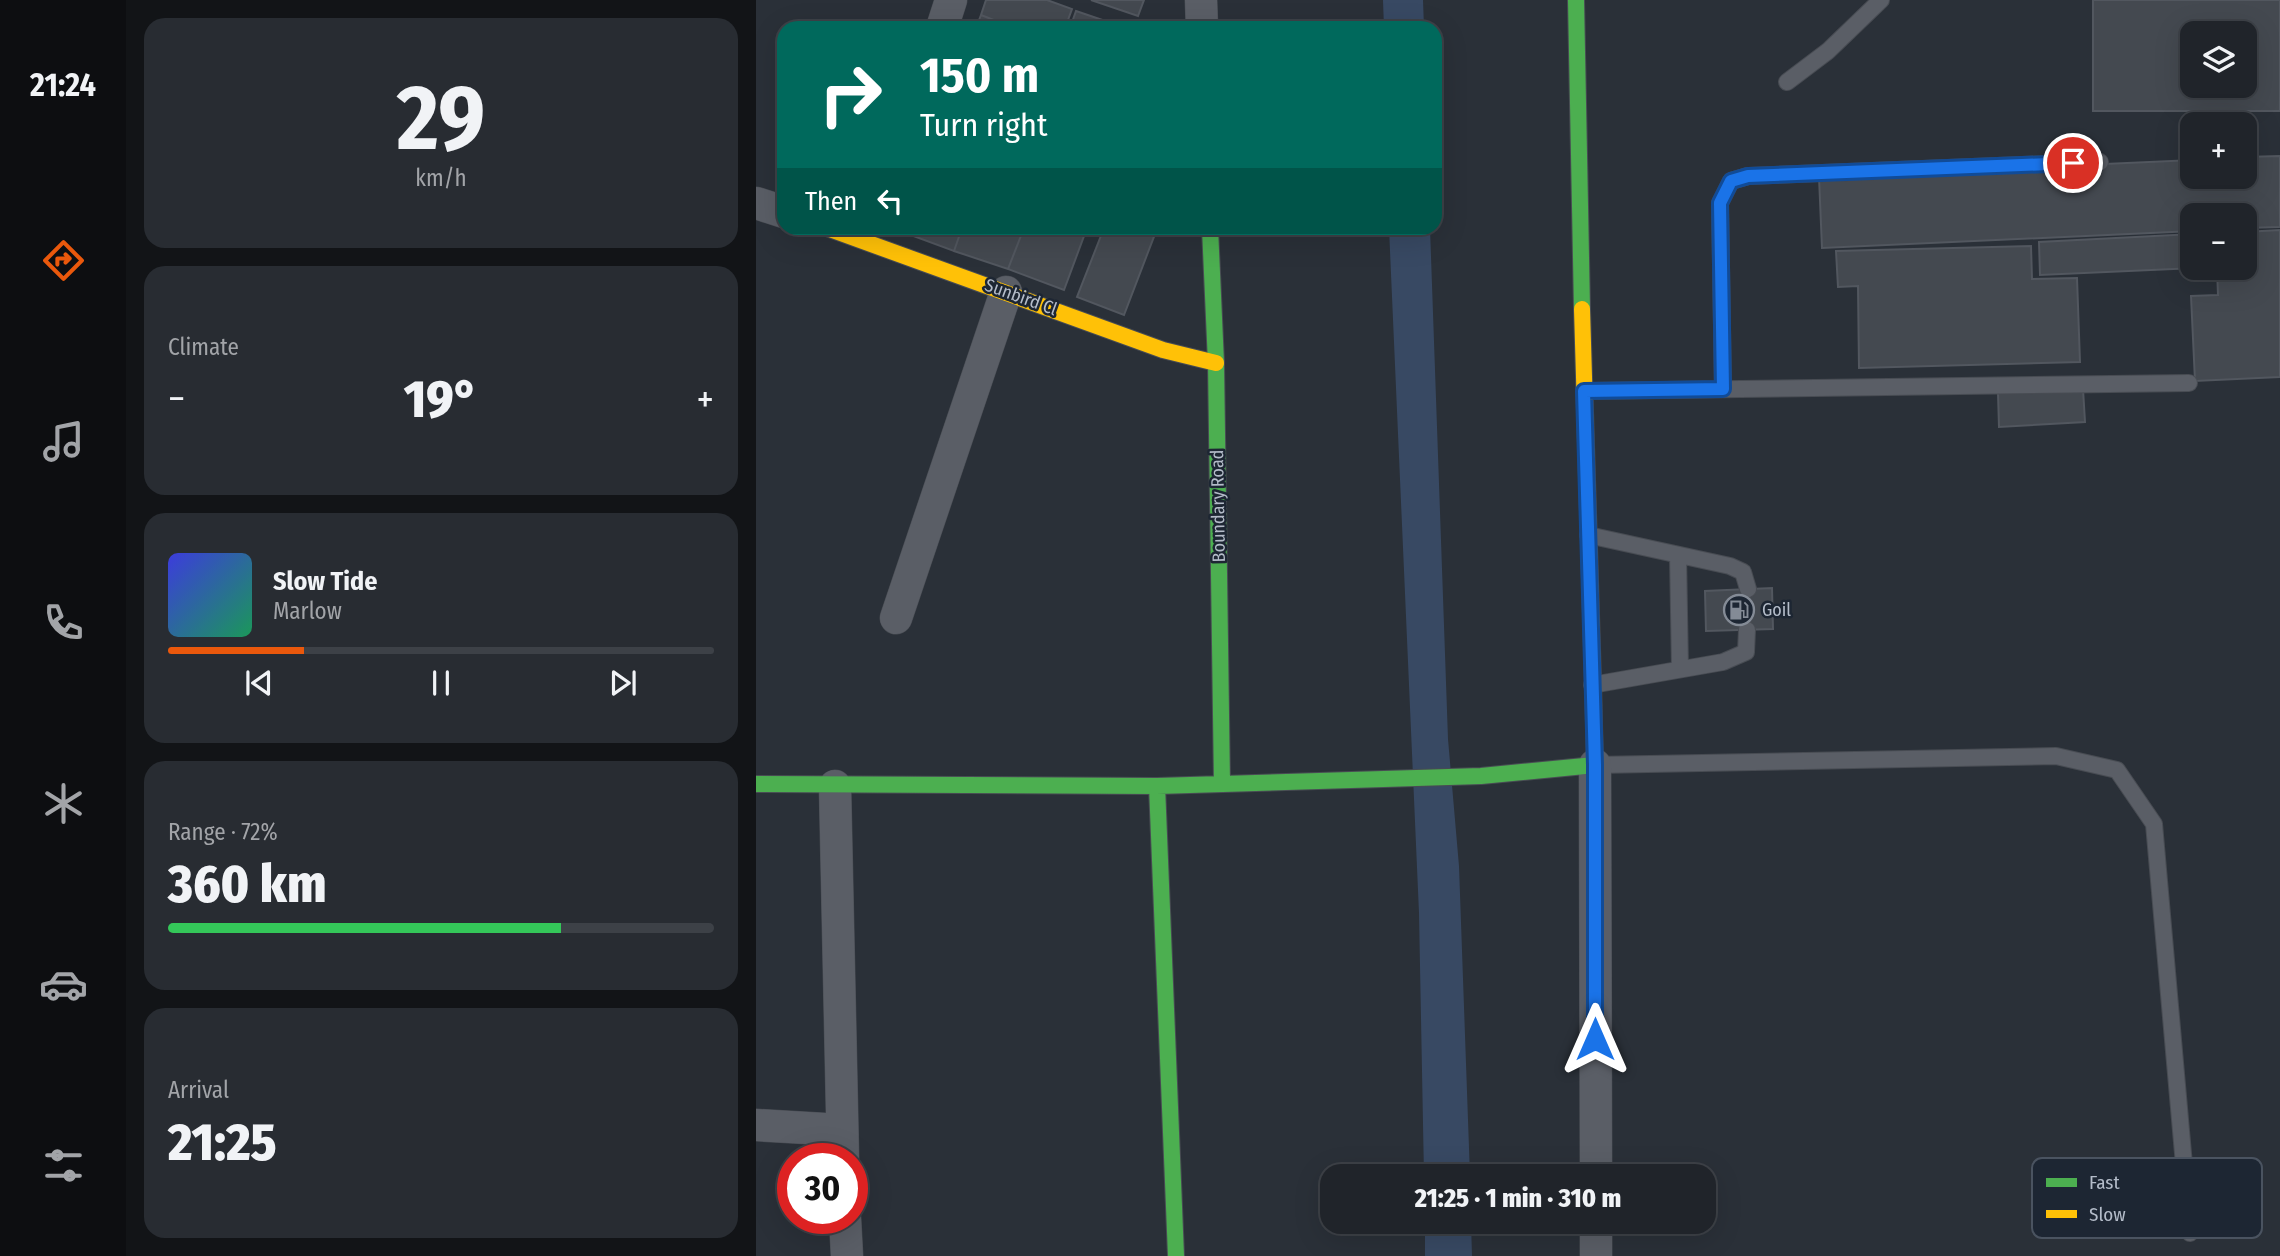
<!DOCTYPE html>
<html lang="en">
<head>
<meta charset="utf-8">
<style>
  body { margin:0; font-family:"Fira Sans Condensed",sans-serif; background:#282c32; color:#f1f3f6; height:100vh; display:flex; flex-direction:column; font-size:26px; white-space:nowrap }
  * { box-sizing:border-box; margin:0 }
  p { font-size:23px; color:#a2a4a8 }
  .icon { flex:none; width:38px; height:38px; fill:none; stroke:currentColor; stroke-width:2; stroke-linecap:round; stroke-linejoin:round }
  .map { position:relative; flex:1; overflow:hidden }
  .sheet { display:flex; flex-direction:column; gap:18px; padding:18px; background:#121417; width:630px }
  .sheet>* { flex:none }
  .guide { position:absolute; left:21px; top:21px; width:665px; height:214px; border-radius:21px; box-shadow:0 7px 28px #0002,0 0 0 2px #3d4147; background:#00695c; color:#fff; overflow:hidden }
  .tools { position:absolute; left:1424px; top:21px; display:grid; gap:14px }
  .tools a { display:grid; place-items:center; width:77px; height:77px; border-radius:14px; background:#20242a; box-shadow:0 7px 28px #0002,0 0 0 2px #3d4147; font-size:35px }
  .speed { position:absolute; left:21px; top:1143px; display:flex; gap:14px; font-size:35px; font-weight:700; text-align:center }
  .speed>* { display:grid; place-content:center; width:91px; height:91px; border-radius:50%; background:#20242a; box-shadow:0 7px 28px #0002,0 0 0 2px #3d4147; line-height:1 }
  .speed .limit { border:10px solid #d22; background:#fff; color:#111 }
  .pin { position:absolute; display:grid; place-items:center; width:60px; height:60px; color:#fff; margin:-30px; border:4px solid #fff; border-radius:50%; box-shadow:0 2px 7px #0007 }
  .me { position:absolute; width:77px; margin:-38px; rotate:0deg; stroke-linejoin:round; filter:drop-shadow(0 0 5px #0008) }
  .turn { display:flex; align-items:center; gap:24px; height:147px; padding:0 28px; font-size:32px }
  .turn .icon { width:91px; height:91px; stroke-width:2.5 }
  .turn b { display:block; font-size:49px; line-height:60px }
  .then { display:flex; align-items:center; height:66px; padding:0 28px; background:#0003; gap:14px; font-size:26px }
  .big { font-size:52px; font-weight:800; line-height:1.1 }
  .sheet .tile { flex:1; display:flex; flex-direction:column; justify-content:center; gap:10px; min-width:0; padding:0 24px; border-radius:21px; background:#282c32 }
  .sheet .dial { align-items:center; gap:0 }
  .dial b { font-size:91px; line-height:1 }
  .song { display:flex; align-items:center; gap:21px }
  .cover { width:84px; height:84px; border-radius:10px; background:linear-gradient(135deg,hsl(240 70% 55%),hsl(150 70% 35%)) }
  .played { height:7px; border-radius:4px; background:linear-gradient(90deg,#ea580c 25%,#3d4147 25%) }
  .keys { display:flex; justify-content:space-around; direction:ltr }
  .heat { display:flex; justify-content:space-between; align-items:center; font-size:38px; direction:ltr }
  .charge { height:10px; border-radius:5px; background:linear-gradient(90deg,#34c759 72%,#3d4147 0) }
  .trip { position:absolute; left:564px; top:1164px; width:396px; height:70px; border-radius:21px; background:#20242a; box-shadow:0 7px 28px #0002,0 0 0 2px #3d4147; font-weight:800; line-height:70px; text-align:center }
  main { display:flex; flex:1; min-height:0 }
  .tabs { display:flex; flex-direction:column; width:126px; justify-content:space-around; align-items:center; background:#0d0e11; color:#a2a4a8 }
  .tabs .icon { width:49px; height:49px }
  .tabs .current { color:#ea580c }
  .tabs b { font-size:32px; color:#f1f3f6 }
  .map>svg:first-child { display:block }
  .water { fill:#384963 }
  .building { fill:#444950; stroke:#52575f; stroke-width:2; fill-rule:evenodd }
  .lines { fill:none; stroke-linecap:round; stroke-linejoin:round }
  .lane-casing { stroke:#484c53; stroke-width:18 }
  .street-casing { stroke:#484c53; stroke-width:33 }
  .fast-casing { stroke:#484c53; stroke-width:18 }
  .slow-casing { stroke:#484c53; stroke-width:18 }
  .lane { stroke:#5a5e66; stroke-width:16 }
  .street { stroke:#5a5e66; stroke-width:32 }
  .fast { stroke:#4caf50; stroke-width:16 }
  .slow { stroke:#ffc107; stroke-width:16 }
  .route-casing { stroke:#114b97; stroke-width:18 }
  .route { stroke:#1a73e8; stroke-width:12 }
  .labels { text-anchor:middle; dominant-baseline:central; stroke-width:5; stroke-linejoin:round; paint-order:stroke }
  .street-label { font-size:18px; fill:#b4bcc9; stroke:#1d2633 }
  .poi-label { font-size:18px; fill:#b4bcc9; stroke:#1d2633; text-anchor:start }
  .key { fill:#1d2633; stroke:#4a5360; stroke-width:2 }
  .key-label { font-size:19px; fill:#b4bcc9 }
</style>
</head>
<body>
<main>
<nav class="tabs">
<b>21:24</b>
<svg class="icon current" aria-label="directions" viewBox="0 0 24 24"><path d="M12 3l9 9-9 9-9-9zM9 14v-3h6M13 9l2 2-2 2"/></svg>
<svg class="icon" aria-label="music" viewBox="0 0 24 24"><path d="M9 18V5l10-2v13"/><circle cx="6" cy="18" r="3"/><circle cx="16" cy="16" r="3"/></svg>
<svg class="icon" aria-label="phone" viewBox="0 0 24 24"><path d="M5 4h4l2 5-3 2q2 4 5 5l2-3 5 2v4C11 20 4 13 5 4z"/></svg>
<svg class="icon" aria-label="climate" viewBox="0 0 24 24"><path d="M12 3v18M4 7l16 10M4 17L20 7"/></svg>
<svg class="icon" aria-label="car" viewBox="0 0 24 24"><path d="M5 17H2v-5l4-1 3-4h7l3 4 3 1v5h-3M9 17h6M6 11h13"/><circle cx="7" cy="17" r="2"/><circle cx="17" cy="17" r="2"/></svg>
<svg class="icon" aria-label="filters" viewBox="0 0 24 24"><path d="M4 7h16M4 17h16"/><circle cx="9" cy="7" r="2"/><circle cx="15" cy="17" r="2"/></svg>
</nav>
<section class="sheet">
<div class="tile dial"><b>29</b><p>km/h</p></div>
<div class="tile"><p>Climate</p>
<div class="heat"><a>−</a><b class="big">19°</b><a>+</a></div>
</div>
<div class="tile">
<div class="song"><i class="cover"></i><div><b>Slow Tide</b><p>Marlow</p></div></div>
<div class="played"></div>
<div class="keys"><svg class="icon" aria-label="previous" viewBox="0 0 24 24"><path d="M18 5L8 12l10 7zM5 5v14"/></svg><svg class="icon" aria-label="pause" viewBox="0 0 24 24"><path d="M8 5v14M16 5v14"/></svg><svg class="icon" aria-label="next" viewBox="0 0 24 24"><path d="M6 5l10 7-10 7zM19 5v14"/></svg></div>
</div>
<div class="tile"><p>Range · 72%</p><b class="big">360 km</b><div class="charge"></div></div>
<div class="tile"><p>Arrival</p><b class="big">21:25</b></div>
</section>
<div class="map">
<svg width="1524" height="1256" viewBox="0 0 1524 1256">
  <rect width="100%" height="100%" fill="#2a3038"/>
  <path class="water" d="M627 0H667L668 28H628Z
    M633 228H674L692 739 703 866 714 1176H668L663 913Z
    M669 1222H715L716 1256H669Z"/>
  <path class="building" d="M230 0H291L316 9 309 28H258L225 15Z
    M335 0H388L382 16Z
    M1337 0H1524V111H1337ZM1437 33H1489V86H1437Z
    M320 11 370 28H314Z
    M225 15 258 28H220Z
    M1524 156V227L1489 228V215H1437V231L1066 248 1063 177 1437 160V177H1489V157Z
    M142 228H206L198 251 141 230Z
    M206 228H268L252 269 198 251Z
    M268 228H331L308 290 252 269Z
    M348 228H382L399 234 368 315 321 297Z
    M1524 230V377L1439 381 1435 296 1462 295 1461 268H1489V232Z
    M1437 234V268H1440L1284 275 1283 242Z
    M1275 246 1276 279 1321 278 1324 362 1103 368 1102 286 1082 287 1080 251Z
    M1327 389 1329 422 1243 427 1242 393Z
    M1016 588 1017 629 950 631 949 591Z"/>
  <g class="lines">
    <g class="lane-casing">
      <path id="lane" d="M1031 82 1072 51 1125 0
        M967 389 964 203 975 181 992 176 1344 162
        M828 391 1433 383
        M832 535 974 566 987 572 992 589
        M922 555 924 669
        M836 685 967 662 990 652 991 630
        M840 765 1300 756 1361 770 1398 824 1434 1233"/>
    </g>
    <g class="street-casing">
      <path id="street" d="M445 0 446 28
        M186 28 195 0
        M0 203 28 212
        M140 618 250 292
        M839 765 840 1176
        M79 786 87 1158
        M0 1125 86 1130
        M89 1218 91 1256
        M840 1222V1256"/>
    </g>
    <g class="fast-casing">
      <path id="fast" d="M820 0 826 309
        M454 228 460 363 466 784
        M0 784 401 786 725 776 839 765 837 682
        M401 786 420 1256"/>
    </g>
    <g class="slow-casing">
      <path id="slow" d="M71 228 407 350 460 363
        M826 309 837 682"/>
    </g>
    <use href="#lane" class="lane"/>
    <use href="#street" class="street"/>
    <use href="#fast" class="fast"/>
    <use href="#slow" class="slow"/>
  </g>
  <g class="lines">
    <g class="route-casing">
      <path id="route" d="M839 1039V765L828 391 967 389 964 203 975 181 992 176 1317 163"/>
    </g>
    <use href="#route" class="route"/>
  </g>
  <defs>
    <g id="fuel-ring" transform="scale(1.575)"><circle r="9.5" fill="#1d2633" stroke="#848b96" stroke-width="1.5"/><path d="M-5.5-6h7V0h2V4h1.3V-2.5L3-4.5l.8-.8L6-3V5H2.5V1h-1V6h-7ZM-4.2-4.7v3.2H.2V-4.7Z" fill="#848b96"/></g>
  </defs>
  <g fill-rule="evenodd">
    <use href="#fuel-ring" x="983" y="610"/>
  </g>
  <g class="labels">
    <g class="street-label">
      <text transform="translate(265 297) rotate(20)">Sunbird Cl</text>
      <text transform="translate(462 506) rotate(-91)">Boundary Road</text>
    </g>
    <g class="poi-label">
      <text x="1006" y="610">Goil</text>
    </g>
  </g>
  <rect x="1276" y="1158" width="230" height="80" rx="10" class="key"/>
  <rect x="1290" y="1178" width="31" height="9" fill="#4caf50"/>
  <rect x="1290" y="1210" width="31" height="8" fill="#ffc107"/>
  <g class="key-label">
    <text x="1333" y="1189">Fast</text>
    <text x="1333" y="1221">Slow</text>
  </g>
</svg>
<div class="tools">
<a><svg class="icon" aria-label="layers" viewBox="0 0 24 24"><path d="M12 4l9 5-9 5-9-5zM3 14l9 5 9-5"/></svg></a>
<a>+</a>
<a>−</a>
</div>
<div class="speed"><div class="limit">30</div></div>
<div class="pin" style="left:1317px;top:163px;background:#d93025"><svg class="icon" aria-label="arrive" viewBox="0 0 24 24"><path d="M6 21V4h12l-3 4 3 4H6"/></svg></div>
<svg class="me" style="left:839px;top:1039px" viewBox="-20 -20 40 40"><path d="M0-17L14 15 0 8-14 15z" fill="#1a73e8" stroke="#fff" stroke-width="4"/></svg>
<div class="trip">21:25 · 1 min · 310 m</div>
<div class="guide">
<div class="turn"><svg class="icon" aria-label="right" viewBox="0 0 24 24"><path d="M7 20v-9h11M14 6l5 5-5 5"/></svg><div><b>150 m</b>Turn right</div></div>
<div class="then">Then<svg class="icon" aria-label="left" viewBox="0 0 24 24"><path d="M17 20v-9H6M10 6l-5 5 5 5"/></svg></div>
</div>
</div>
</main>
</body>
</html>
